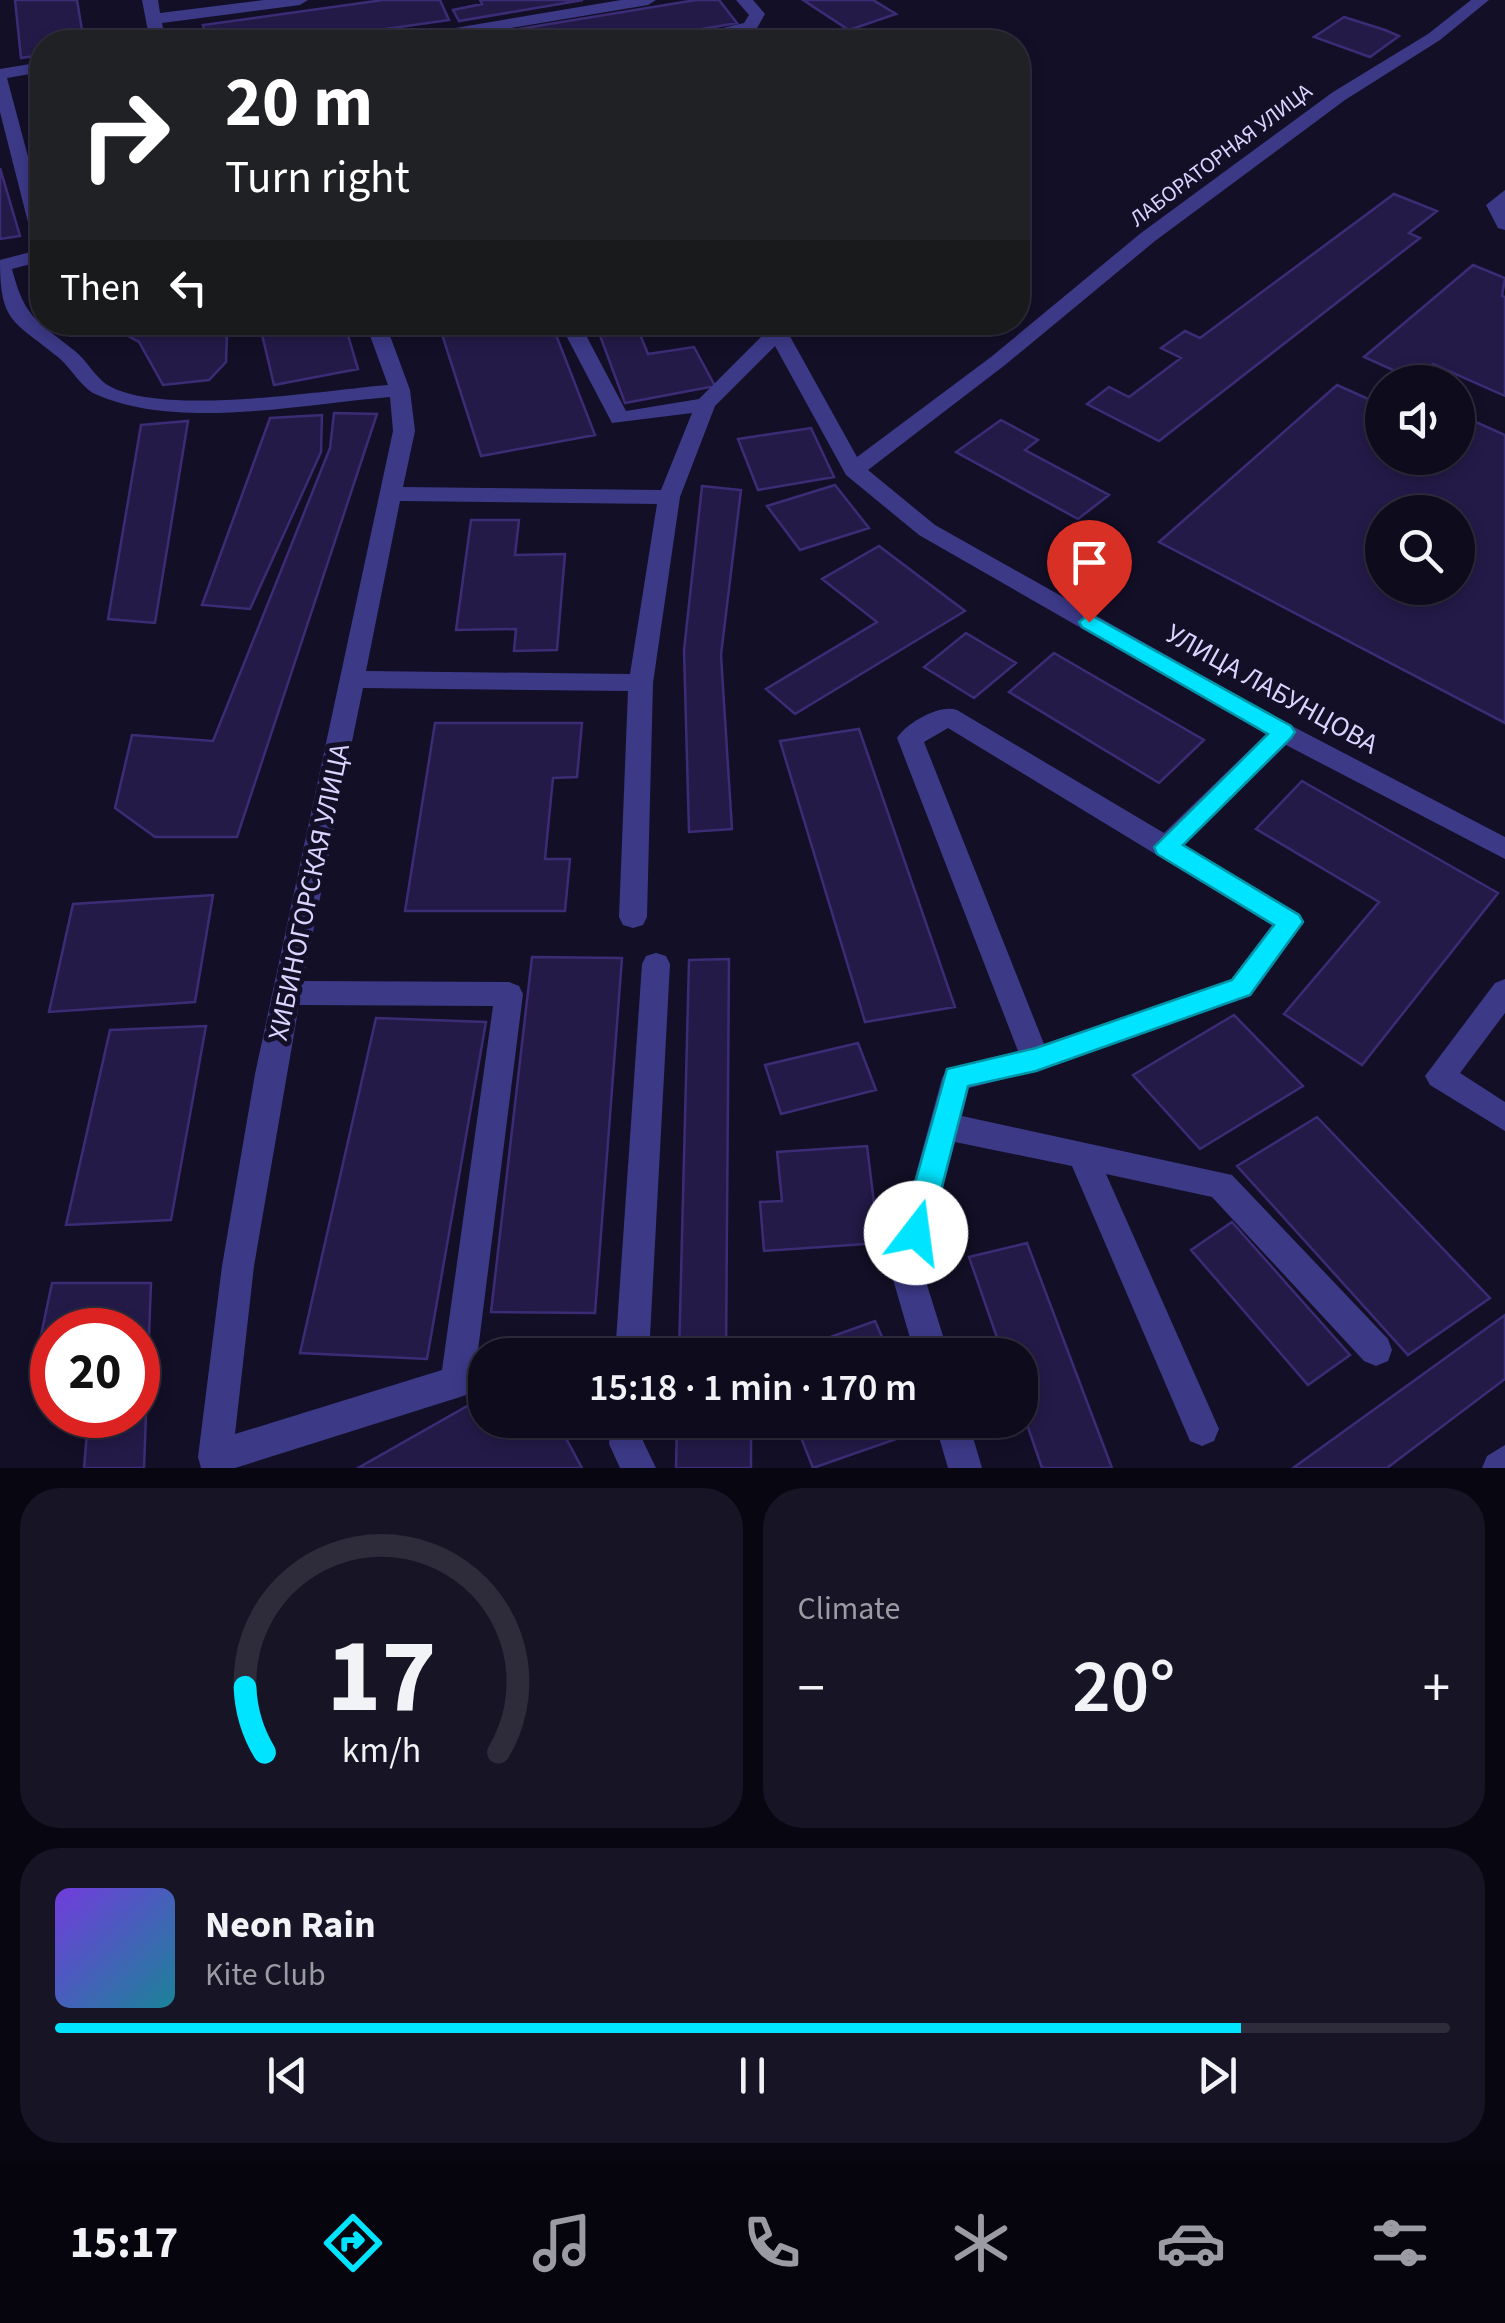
<!DOCTYPE html>
<html lang="en">
<head>
<meta charset="utf-8">
<style>
  body { margin:0; font-family:"Source Sans 3",sans-serif; background:#171426; color:#f1f3f6; height:100vh; display:flex; flex-direction:column; font-size:38px; white-space:nowrap }
  * { box-sizing:border-box; margin:0 }
  p { font-size:32px; color:#9b9ba4 }
  .icon { flex:none; width:55px; height:55px; fill:none; stroke:currentColor; stroke-width:2; stroke-linecap:round; stroke-linejoin:round }
  .map { position:relative; height:1468px; overflow:hidden }
  .sheet { display:flex; flex-direction:column; gap:20px; padding:20px; background:#080610; flex:1 }
  .sheet>* { flex:none }
  .top-card { position:absolute; left:30px; top:30px; width:1000px; height:305px; border-radius:40px; box-shadow:0 5px 15px #0003,0 0 0 2px #2e2b3b; background:#202124; color:#fff; overflow:hidden }
  .controls { position:absolute; left:1365px; top:365px; display:grid; gap:20px }
  .controls a { display:grid; place-items:center; width:110px; height:110px; border-radius:50%; background:#0e0b1d; box-shadow:0 5px 15px #0003,0 0 0 2px #2e2b3b; font-size:50px }
  .speed { position:absolute; left:30px; top:1308px; display:flex; gap:20px; font-size:50px; font-weight:700; text-align:center }
  .speed>* { display:grid; place-content:center; width:130px; height:130px; border-radius:50%; background:#0e0b1d; box-shadow:0 5px 15px #0003,0 0 0 2px #2e2b3b; line-height:1 }
  .speed .limit { border:15px solid #d22; background:#fff; color:#111 }
  .pin { position:absolute; display:grid; place-items:center; width:85px; height:85px; color:#fff; margin:-102px -42px; border-radius:50% 50% 50% 0; rotate:-45deg; box-shadow:0 0 10px #0007 }
  .pin .icon { rotate:45deg }
  .me { position:absolute; width:110px; margin:-55px; rotate:15deg; stroke-linejoin:round; filter:drop-shadow(0 0 8px #0008) }
  .turn { display:flex; align-items:center; gap:35px; height:210px; padding:0 30px; font-size:45px }
  .turn .icon { width:130px; height:130px; stroke-width:2.5 }
  .turn b { display:block; font-size:70px; line-height:85px }
  .then { display:flex; align-items:center; height:95px; padding:0 30px; background:#0003; gap:20px; font-size:38px }
  .big { font-size:75px; font-weight:600; line-height:1.1 }
  .sheet .widget { flex:1; display:flex; flex-direction:column; justify-content:center; gap:15px; min-width:0; padding:0 35px; border-radius:40px; background:#171426 }
  .sheet .dial { align-items:center; gap:0 }
  .dial svg { height:260px; overflow:visible; fill:none; stroke:#2e2b3b; stroke-width:7; stroke-linecap:round; text-anchor:middle }
  .dial text { fill:#f1f3f6; stroke:none }
  .song { display:flex; align-items:center; gap:30px }
  .cover { width:120px; height:120px; border-radius:15px; background:linear-gradient(135deg,hsl(260 70% 55%),hsl(190 70% 35%)) }
  .played { height:10px; border-radius:5px; background:linear-gradient(90deg,#00e4ff 85%,#2e2b3b 85%) }
  .keys { display:flex; justify-content:space-around; direction:ltr }
  .heat { display:flex; justify-content:space-between; align-items:center; font-size:55px; direction:ltr }
  .sheet .tiles { flex:1; display:grid; gap:20px; grid-template-columns:1fr 1fr }
  .widget:last-child { grid-column:span 2 }
  .trip { position:absolute; left:468px; top:1338px; width:570px; height:100px; border-radius:40px; background:#0e0b1d; box-shadow:0 5px 15px #0003,0 0 0 2px #2e2b3b; font-weight:600; line-height:100px; text-align:center }
  .tabs { display:flex; height:160px; justify-content:space-around; align-items:center; background:#06040c; color:#9b9ba4 }
  .tabs .icon { width:70px; height:70px }
  .tabs .current { color:#00e4ff }
  .tabs b { font-size:45px; color:#f1f3f6 }
  .map>svg:first-child { display:block }
  .building { fill:#241a48; stroke:#3b2c75; stroke-width:2.5; fill-rule:evenodd }
  .lines { fill:none; stroke-linecap:round; stroke-linejoin:round }
  .minor { fill:#3c3987; fill-rule:evenodd }
  .route { fill:#00e4ff; stroke:#0094a6; stroke-width:2.5 }
  .labels { text-anchor:middle; dominant-baseline:central; stroke-width:10; stroke-linejoin:round; paint-order:stroke }
  .far-street-label { font-size:22px; fill:#dad4ff; stroke:#130f27 }
  .street-label { font-size:28px; fill:#dad4ff; stroke:#130f27 }
</style>
</head>
<body>
<div class="map">
<svg width="1505" height="1468" viewBox="0 0 1505 1468">
  <rect width="100%" height="100%" fill="#130f27"/>
  <path class="building" d="M15 0H77L84 42H42V55L21 58Z
    M383 0H440L449 20 294 42H207L203 25Z
    M480 0H583L459 21 453 10 482 4Z
    M696 0H719L737 23 625 42H439Z
    M803 0H873L896 14 849 30Z
    M1344 17 1385 30 1399 36 1370 57 1314 37Z
    M0 168 20 236 0 239Z
    M1394 194 1437 211 1409 233 1420 238 1159 441 1087 404 1109 387 1129 397 1181 358 1161 348 1185 331 1200 338Z
    M1473 265 1505 278 1502 296 1505 297V396L1433 364 1415 380 1364 357Z
    M102 322H219L227 334 226 362 209 380 163 385 139 342Z
    M259 322H344L358 369 274 385Z
    M438 322H551L595 435 481 456Z
    M595 322H635L648 354 694 347 715 386 625 403Z
    M1337 385 1375 402 1382 397V458H1458V414L1505 435V723L1159 542ZM1382 512H1458V588H1382Z
    M334 413 377 414 237 837H155L115 808 132 735 213 741 330 448Z
    M322 415 321 452 250 609 202 605 270 418Z
    M1001 420 1038 440 1025 450 1109 495 1078 519 956 452Z
    M188 421 155 623 108 619 141 425Z
    M811 428 834 477 758 490 738 439Z
    M835 485 869 528 800 550 767 506Z
    M702 486 741 490 721 655 732 829 689 832 684 650Z
    M471 520H519L515 555 565 554 557 650 514 651 516 629 456 630Z
    M879 546 965 611 795 714 766 689 877 622 822 579Z
    M966 633 1016 663 974 698 924 667Z
    M1054 653 1204 740 1159 783 1009 692Z
    M435 723H582L577 777 553 778 545 859H570L565 911H405Z
    M859 729 955 1007 865 1022 780 741Z
    M1302 781 1498 893 1362 1065 1284 1014 1379 902 1256 829Z
    M213 895 195 1002 49 1012 73 904Z
    M532 957 622 958 595 1313 491 1312Z
    M729 959 726 1355H679L689 960Z
    M1234 1015 1303 1086 1200 1149 1133 1075Z
    M376 1018 486 1022 427 1359 300 1353Z
    M206 1026 171 1220 66 1225 110 1030Z
    M858 1043 876 1090 781 1114 765 1065Z
    M1317 1117 1490 1298 1408 1355 1237 1166Z
    M867 1146 879 1243 764 1251 760 1202 782 1201 777 1152Z
    M1232 1222 1350 1355 1308 1385 1191 1250Z
    M1027 1243 1112 1468H1042L1020 1404V1355H1003L969 1257Z
    M52 1283H151L144 1468H84L88 1421H64L62 1415H138V1330H52V1386L39 1345Z
    M1505 1315V1379L1387 1468H1293Z
    M875 1321 890 1355H780Z
    M485 1396V1420H556L582 1468H358Z
    M677 1420H751V1468H676Z
    M794 1420H918L922 1430 813 1468Z"/>
  <g class="lines">
    <path class="minor" d="M142 0H158L160 13 264 0H308L300 5 162 23 166 42H150Z
      M621 0H656L648 5 427 42H394L402 37Z
      M736 0H753L765 14 756 30 694 42H663L744 23 749 15Z
      M1471 0H1489L1440 40 1345 100 1155 241 1005 365 868 470 935 525 1292 726 1505 837V859L1286 745 1184 845 1300 914 1304 922 1251 996 1036 1071 969 1088 962 1116 1232 1175 1388 1339 1392 1350 1388 1361 1376 1366 1364 1361 1212 1197 1106 1174 1219 1429 1214 1441 1202 1446 1190 1441 1072 1166 955 1142 922 1269 949 1355H915L890 1269 942 1078 947 1069 1018 1051 897 738C907 723 939 704 957 710L1164 833 1266 734 919 535 846 475 775 346 715 406 680 497 653 683 647 917 643 925 633 928 623 925 619 917 628 691 363 688 303 981 509 982 519 986 523 994 474 1382 469 1394 457 1398 235 1468H201L198 1457 222 1266 255 1074 393 431 390 397C302 404 178 431 95 394 82 388 70 367 58 357 12 320 0 322 0 260L42 249V261L12 269C25 319 37 320 75 351 86 360 95 376 106 384 158 418 324 390 388 385L365 322H385L410 390 415 431 403 487 661 490 692 413 612 423 559 322H579L626 411 699 399 767 331 762 322H782L857 457 991 357 1141 233 1333 92 1428 34ZM400 501 657 504 630 674 366 671ZM948 728 1272 925 1231 980 1044 1044 924 742ZM299 1005 493 1006 442 1370 235 1434 254 1266Z
      M42 62V72L7 78 42 209V248L33 242 0 112V69Z
      M1505 190V230L1498 228 1486 205Z
      M656 953 666 956 670 964 649 1355H615L642 964 646 956Z
      M1505 979V1013L1460 1073 1505 1102V1131L1430 1085 1425 1076 1495 983Z
      M611 1420H645L643 1441 656 1468H620L609 1444Z
      M934 1420H968L982 1468H948Z
      M1505 1445V1468H1482L1487 1456Z"/>
  </g>
  <path class="route" d="M1089 614 1291 726 1295 732 1291 738 1183 845 1299 915 1303 922 1250 995 1036 1071 968 1086 930 1233 926 1243 916 1246 906 1243 901 1233 947 1069 1036 1048 1232 980 1274 925 1157 854 1154 847 1268 734 1082 627 1079 622Z"/>
  <g class="labels">
    <g class="far-street-label">
      <text transform="translate(1221 155) rotate(-37)">ЛАБОРАТОРНАЯ УЛИЦА</text>
    </g>
    <g class="street-label">
      <text transform="translate(1272 689) rotate(29)">УЛИЦА ЛАБУНЦОВА</text>
      <text transform="translate(309 892) rotate(-78)">ХИБИНОГОРСКАЯ УЛИЦА</text>
    </g>
  </g>
</svg>
<div class="controls">
<a><svg class="icon" aria-label="sound" viewBox="0 0 24 24"><path d="M4 9h4l5-4v14l-5-4H4zM17 9q2 3 0 6"/></svg></a>
<a><svg class="icon" aria-label="search" viewBox="0 0 24 24"><circle cx="10" cy="10" r="6"/><path d="M15 15l6 6"/></svg></a>
</div>
<div class="speed"><div class="limit">20</div></div>
<div class="pin" style="left:1089px;top:622px;background:#d93025"><svg class="icon" aria-label="arrive" viewBox="0 0 24 24"><path d="M6 21V4h12l-3 4 3 4H6"/></svg></div>
<svg class="me" style="left:916px;top:1233px" viewBox="-20 -20 40 40"><circle r="19" fill="#fff"/><path d="M0-13L10 11 0 6-10 11z" fill="#00e4ff"/></svg>
<div class="trip">15:18 · 1 min · 170 m</div>
<div class="top-card">
<div class="turn"><svg class="icon" aria-label="right" viewBox="0 0 24 24"><path d="M7 20v-9h11M14 6l5 5-5 5"/></svg><div><b>20 m</b>Turn right</div></div>
<div class="then">Then<svg class="icon" aria-label="left" viewBox="0 0 24 24"><path d="M17 20v-9H6M10 6l-5 5 5 5"/></svg></div>
</div>
</div>
<section class="sheet">
<div class="tiles">
<div class="widget dial"><svg viewBox="0 0 100 80">
<path d="M14 69A42 42 0 1 1 86 69"/>
<path d="M14 69A42 42 0 0 1 8 49" stroke="#00e4ff"/>
<text x="50" y="56" font-size="32" font-weight="700">17</text>
<text x="50" y="72" font-size="11">km/h</text>
</svg></div>
<div class="widget"><p>Climate</p>
<div class="heat"><a>−</a><b class="big">20°</b><a>+</a></div>
</div>
<div class="widget">
<div class="song"><i class="cover"></i><div><b>Neon Rain</b><p>Kite Club</p></div></div>
<div class="played"></div>
<div class="keys"><svg class="icon" aria-label="previous" viewBox="0 0 24 24"><path d="M18 5L8 12l10 7zM5 5v14"/></svg><svg class="icon" aria-label="pause" viewBox="0 0 24 24"><path d="M8 5v14M16 5v14"/></svg><svg class="icon" aria-label="next" viewBox="0 0 24 24"><path d="M6 5l10 7-10 7zM19 5v14"/></svg></div>
</div>
</div>
</section>
<nav class="tabs">
<b>15:17</b>
<svg class="icon current" aria-label="directions" viewBox="0 0 24 24"><path d="M12 3l9 9-9 9-9-9zM9 14v-3h6M13 9l2 2-2 2"/></svg>
<svg class="icon" aria-label="music" viewBox="0 0 24 24"><path d="M9 18V5l10-2v13"/><circle cx="6" cy="18" r="3"/><circle cx="16" cy="16" r="3"/></svg>
<svg class="icon" aria-label="phone" viewBox="0 0 24 24"><path d="M5 4h4l2 5-3 2q2 4 5 5l2-3 5 2v4C11 20 4 13 5 4z"/></svg>
<svg class="icon" aria-label="climate" viewBox="0 0 24 24"><path d="M12 3v18M4 7l16 10M4 17L20 7"/></svg>
<svg class="icon" aria-label="car" viewBox="0 0 24 24"><path d="M5 17H2v-5l4-1 3-4h7l3 4 3 1v5h-3M9 17h6M6 11h13"/><circle cx="7" cy="17" r="2"/><circle cx="17" cy="17" r="2"/></svg>
<svg class="icon" aria-label="filters" viewBox="0 0 24 24"><path d="M4 7h16M4 17h16"/><circle cx="9" cy="7" r="2"/><circle cx="15" cy="17" r="2"/></svg>
</nav>
</body>
</html>
